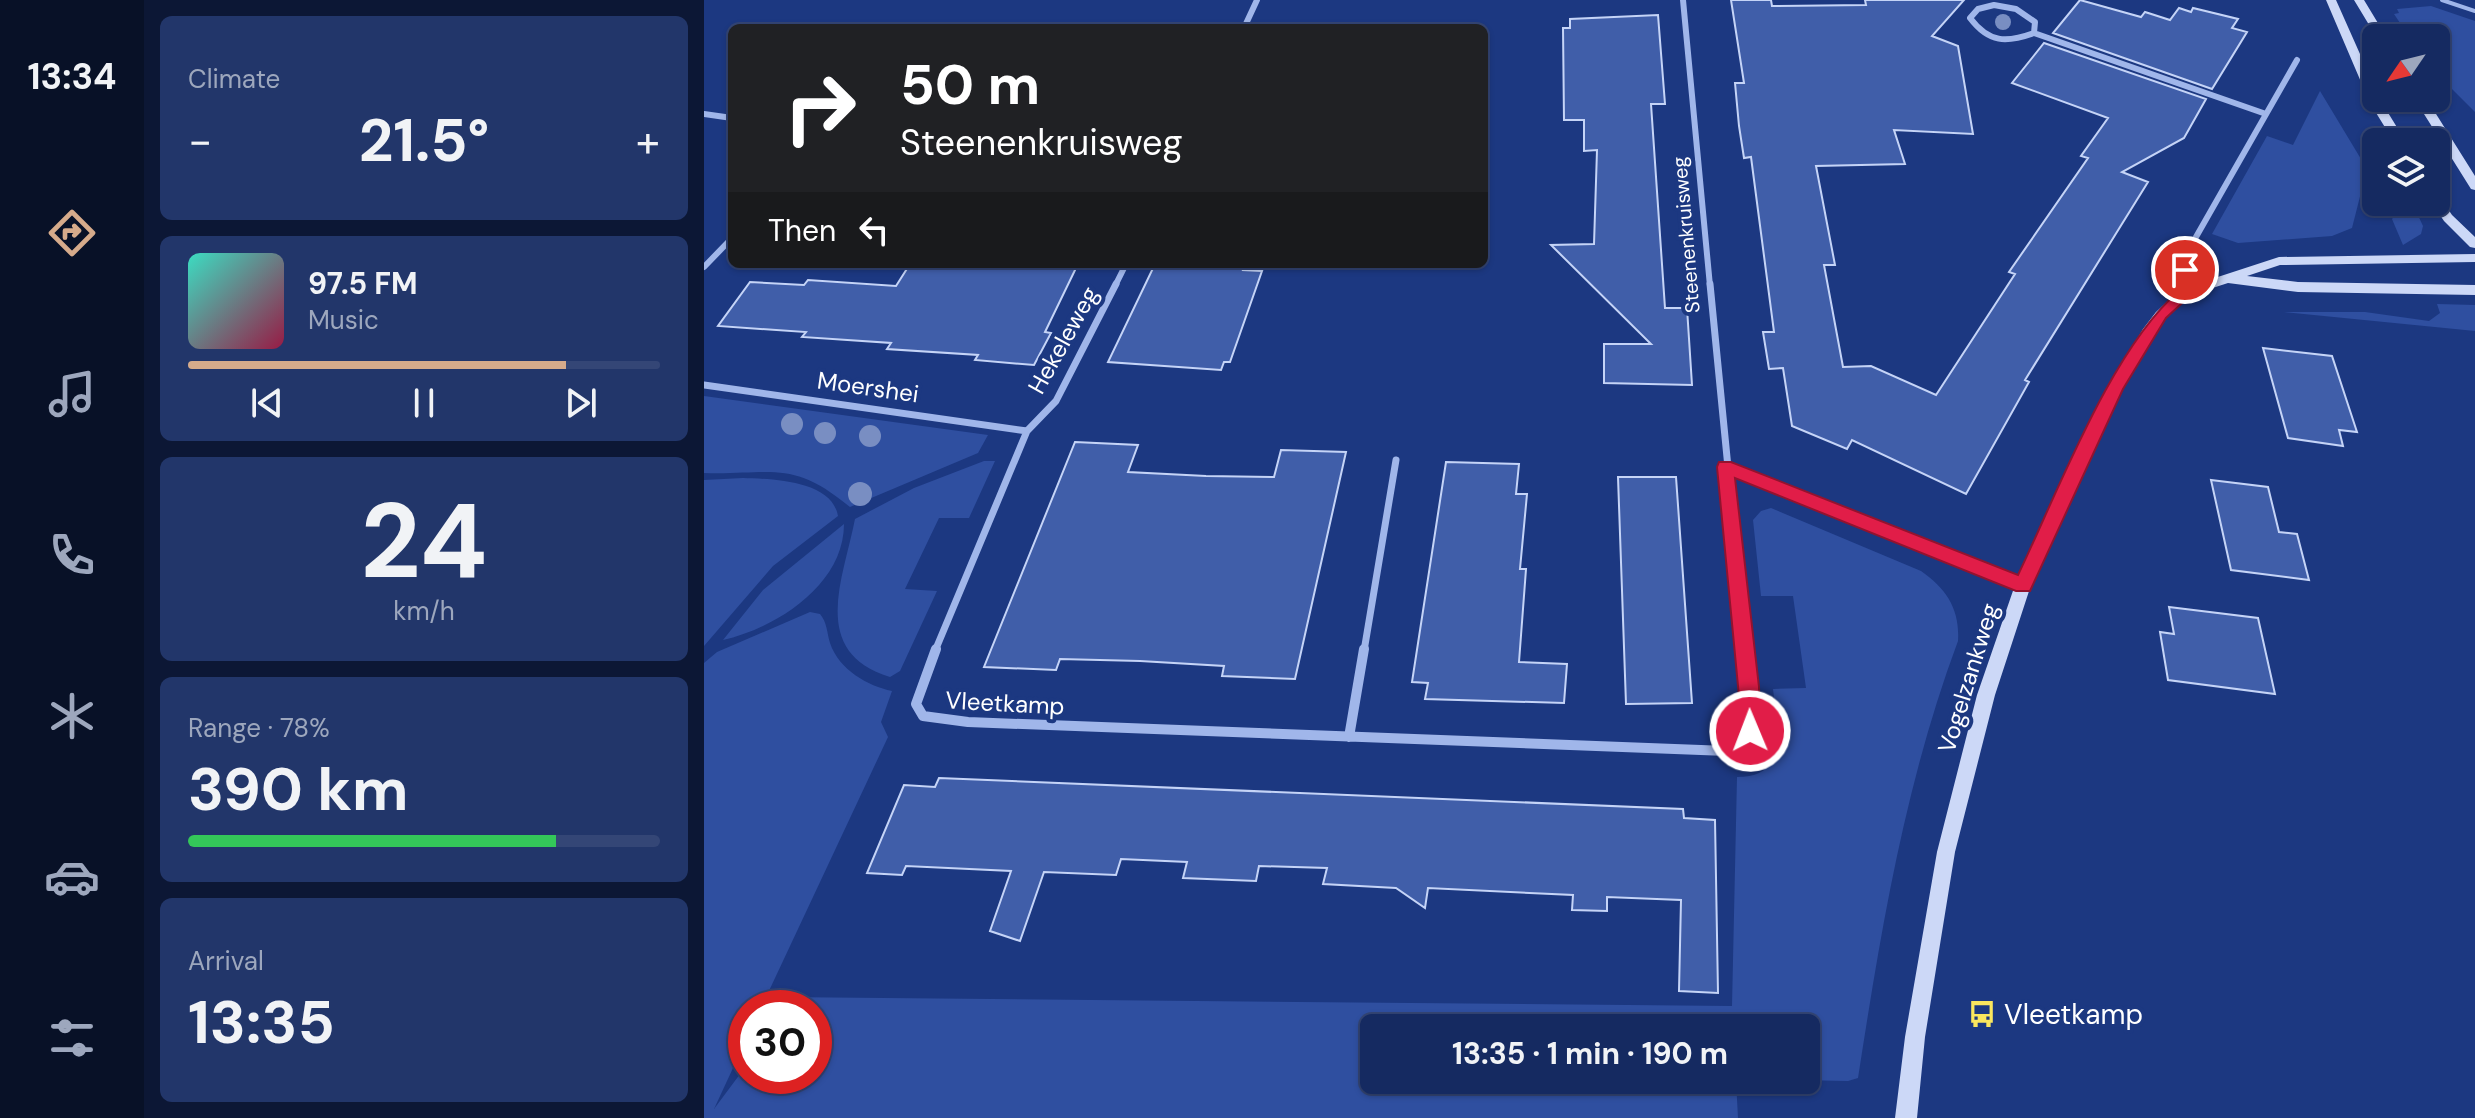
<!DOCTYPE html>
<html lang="en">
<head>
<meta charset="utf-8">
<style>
  body { margin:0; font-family:"DM Sans",sans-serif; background:#22366a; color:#f1f3f6; height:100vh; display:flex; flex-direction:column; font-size:30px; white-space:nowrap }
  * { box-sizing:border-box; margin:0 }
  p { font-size:26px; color:#9da7bd }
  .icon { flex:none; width:44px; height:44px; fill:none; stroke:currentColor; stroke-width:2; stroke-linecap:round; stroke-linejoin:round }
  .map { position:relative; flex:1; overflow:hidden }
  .drawer { display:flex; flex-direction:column; gap:16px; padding:16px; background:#0c1735; width:560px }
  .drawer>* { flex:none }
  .hud { position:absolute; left:24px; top:24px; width:760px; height:244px; border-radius:12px; box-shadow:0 2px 6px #0004,0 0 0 2px #344676; background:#202124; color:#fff; overflow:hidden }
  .needle { width:52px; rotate:235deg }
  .controls { position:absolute; left:1658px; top:24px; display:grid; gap:16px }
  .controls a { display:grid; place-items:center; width:88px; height:88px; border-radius:12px; background:#152a61; box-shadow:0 2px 6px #0004,0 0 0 2px #344676; font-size:40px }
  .speed { position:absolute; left:24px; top:990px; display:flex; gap:16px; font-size:40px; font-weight:700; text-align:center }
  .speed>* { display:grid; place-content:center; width:104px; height:104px; border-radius:50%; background:#152a61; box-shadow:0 2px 6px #0004,0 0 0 2px #344676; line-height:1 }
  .speed .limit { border:12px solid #d22; background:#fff; color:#111 }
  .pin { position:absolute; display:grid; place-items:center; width:68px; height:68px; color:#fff; margin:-34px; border:4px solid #fff; border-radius:50%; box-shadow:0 2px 8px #0007 }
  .me { position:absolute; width:88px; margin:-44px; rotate:359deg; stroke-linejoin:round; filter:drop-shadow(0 0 6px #0008) }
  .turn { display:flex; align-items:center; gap:28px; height:168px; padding:0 40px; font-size:36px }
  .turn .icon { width:104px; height:104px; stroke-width:2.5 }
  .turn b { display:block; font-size:56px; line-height:68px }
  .then { display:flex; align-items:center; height:76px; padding:0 40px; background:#0003; gap:16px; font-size:30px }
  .big { font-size:60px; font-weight:700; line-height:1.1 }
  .drawer .widget { flex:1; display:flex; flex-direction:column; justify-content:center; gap:12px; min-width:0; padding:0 28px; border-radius:12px; background:#22366a }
  .drawer .dial { align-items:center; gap:0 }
  .dial b { font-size:104px; line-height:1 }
  .song { display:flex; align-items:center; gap:24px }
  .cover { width:96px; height:96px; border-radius:12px; background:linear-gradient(135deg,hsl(170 70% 55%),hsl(340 70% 35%)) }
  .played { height:8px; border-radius:4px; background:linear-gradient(90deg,#d6ab8b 80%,#344676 80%) }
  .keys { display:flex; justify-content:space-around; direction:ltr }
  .heat { display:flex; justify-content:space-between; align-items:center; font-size:44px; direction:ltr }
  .charge { height:12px; border-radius:6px; background:linear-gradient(90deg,#34c759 78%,#344676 0) }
  .trip { position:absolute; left:656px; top:1014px; width:460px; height:80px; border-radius:12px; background:#152a61; box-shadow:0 2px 6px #0004,0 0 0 2px #344676; font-weight:700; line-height:80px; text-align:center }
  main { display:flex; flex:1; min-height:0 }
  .tabs { display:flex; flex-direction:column; width:144px; justify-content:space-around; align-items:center; background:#081127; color:#9da7bd }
  .tabs .icon { width:56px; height:56px }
  .tabs .active { color:#d6ab8b }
  .tabs b { font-size:36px; color:#f1f3f6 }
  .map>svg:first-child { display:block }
  .green { fill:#2f4fa0 }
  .building { fill:#405ea9; stroke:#c5d4f7; stroke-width:2 }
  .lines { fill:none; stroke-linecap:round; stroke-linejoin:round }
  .lane { stroke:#a0b6ea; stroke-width:4 }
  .street-far2 { stroke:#a0b6ea; stroke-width:6 }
  .street-far1 { stroke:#a0b6ea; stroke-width:7 }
  .street { stroke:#a0b6ea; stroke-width:10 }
  .secondary { fill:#ccd8f7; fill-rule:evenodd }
  .tree { fill:#798ec2 }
  .route { fill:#e11d48; stroke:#92132f; stroke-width:2 }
  .labels { text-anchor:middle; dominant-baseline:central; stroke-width:8; stroke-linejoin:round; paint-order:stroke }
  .far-street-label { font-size:20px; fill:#fff; stroke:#1c3881 }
  .street-label { font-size:24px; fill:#fff; stroke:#1c3881 }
  .near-poi-label { font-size:28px; fill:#fff; stroke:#1c3881; text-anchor:start }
</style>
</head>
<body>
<main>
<nav class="tabs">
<b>13:34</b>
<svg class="icon active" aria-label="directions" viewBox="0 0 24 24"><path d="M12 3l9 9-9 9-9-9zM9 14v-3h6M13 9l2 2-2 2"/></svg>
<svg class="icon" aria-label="music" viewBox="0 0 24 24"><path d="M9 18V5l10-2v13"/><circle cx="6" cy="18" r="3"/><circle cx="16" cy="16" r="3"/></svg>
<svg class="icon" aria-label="phone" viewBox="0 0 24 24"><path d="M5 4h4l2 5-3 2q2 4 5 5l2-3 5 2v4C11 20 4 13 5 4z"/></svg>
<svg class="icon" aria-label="climate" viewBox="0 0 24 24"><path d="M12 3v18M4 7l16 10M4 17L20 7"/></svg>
<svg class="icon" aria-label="car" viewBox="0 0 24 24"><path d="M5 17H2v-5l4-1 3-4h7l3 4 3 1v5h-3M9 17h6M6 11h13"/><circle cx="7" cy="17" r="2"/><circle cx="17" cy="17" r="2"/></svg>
<svg class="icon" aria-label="filters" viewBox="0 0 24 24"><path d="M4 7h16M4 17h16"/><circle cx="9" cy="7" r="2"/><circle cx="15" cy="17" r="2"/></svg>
</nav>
<section class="drawer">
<div class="widget"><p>Climate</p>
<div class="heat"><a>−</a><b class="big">21.5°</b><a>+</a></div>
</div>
<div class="widget">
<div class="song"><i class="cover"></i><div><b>97.5 FM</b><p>Music</p></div></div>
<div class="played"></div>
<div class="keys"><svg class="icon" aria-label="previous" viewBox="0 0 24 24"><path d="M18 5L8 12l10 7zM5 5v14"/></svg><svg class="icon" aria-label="pause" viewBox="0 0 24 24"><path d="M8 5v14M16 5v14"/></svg><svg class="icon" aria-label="next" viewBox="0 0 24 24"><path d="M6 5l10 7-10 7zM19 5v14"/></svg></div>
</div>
<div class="widget dial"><b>24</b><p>km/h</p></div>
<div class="widget"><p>Range · 78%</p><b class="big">390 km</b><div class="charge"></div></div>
<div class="widget"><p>Arrival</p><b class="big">13:35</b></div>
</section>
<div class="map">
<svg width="1771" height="1118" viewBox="0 0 1771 1118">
  <rect width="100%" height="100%" fill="#1c3881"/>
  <path class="green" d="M1727 6 1771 21V112L1732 73V38H1706L1690 14 1695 13 1693 9Z
    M1616 91 1663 169 1648 228 1628 236 1534 243 1508 234 1563 136 1589 145Z
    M1711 209 1719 226 1717 234 1699 245 1688 219 1695 211Z
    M1733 304 1771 305V331L1580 312H1661L1725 321 1736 313Z
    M0 396 284 435 274 453 146 507C88 459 69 475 0 473Z
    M280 461H291L265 518H235L201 589 233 591 196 671 186 677C105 652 139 580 151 519L210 488Z
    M39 478C67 479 128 480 134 516L69 566 0 646V480Z
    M1067 508 1217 571C1243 589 1256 610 1254 641 1201 783 1177 930 1154 1078L1144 1081 1094 1080H1102V1028H670V1080H1032L1034 1118H0V663L13 652 106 612 116 614C123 622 123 633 126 643 135 670 164 686 188 691L177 722 184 737 57 1008H42V1040L10 1109 42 1066V1076H110V1008H69L74 997 1028 1006 1033 777C1088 777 1073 725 1069 689L1102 688 1089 596H1057L1049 520 1057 511Z
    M140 524C140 585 72 628 19 640L59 590Z"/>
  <path class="building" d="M1027 0H1067L1068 6 1162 5 1161 0H1260L1228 36 1254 46 1269 134 1190 130 1201 164 1112 166 1131 265H1120L1139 367 1167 366 1232 395 1311 274 1305 272 1384 158 1377 156 1404 118 1308 83 1340 43 1502 99 1480 138 1418 172 1444 182 1321 380 1325 382 1262 494 1148 440 1143 449 1088 426 1079 368 1065 369 1059 332H1070L1047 157 1040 158 1035 126 1031 83H1040Z
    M1376 0 1437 17 1441 12 1466 20 1475 8 1487 12 1489 8 1534 19 1528 28 1543 32 1508 89 1349 33Z
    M954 15 961 104H947L961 308H983L988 385 900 383V344H947L847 245 890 244 893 150 880 151V120H860L859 28H866V19Z
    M206 264 373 266 341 332 347 333 330 365 271 360 274 355 183 349 187 343 98 337 102 332 14 326 46 282 100 285 104 280 192 286Z
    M451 264H541L539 270 558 271 526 362H520L517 370 404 362Z
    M1559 348 1628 356 1653 432 1635 430 1639 446 1584 438Z
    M371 442 434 445 424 472 502 476 570 477 577 450 642 452 591 679 518 676 520 666 436 661 356 659 352 670 280 667Z
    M742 462 815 464 812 494H823L816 569H822L815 662 863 664 860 703 721 699 724 683 708 682Z
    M914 477H972L988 703 922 704Z
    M1507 480 1564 487 1575 532 1593 534 1605 580 1527 570Z
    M1465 607 1554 618 1571 694 1464 680 1456 632 1470 634Z
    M235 778 979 809 980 818 1011 820 1014 993 975 991 977 900 903 897V911L868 910 869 895 724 888 721 908 692 888 619 884 623 868 555 866 552 881 479 878 483 862 417 859 412 875 340 872 316 941 286 931 307 871 202 866 198 875 163 873 200 785 231 787Z"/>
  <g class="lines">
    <path class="lane" d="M1738 0 1771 11"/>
    <path class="street-far2" d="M979 0 1006 286
      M1290 5 1312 9 1331 22 1330 33C1302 43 1285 43 1266 18L1274 9Z
      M540 28 553 0
      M1330 33 1562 114
      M0 114 28 118
      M0 267 28 238
      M411 286 422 264
      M1482 286 1484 251 1593 60"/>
    <path class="street-far1" d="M1006 284 1042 651
      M1482 292V284
      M0 385 323 431
      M1021 467 1319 585
      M231 651 323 431 352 401 412 284
      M660 651 692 460"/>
    <path class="street" d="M232 649 212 704 219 716 264 722 1023 751 1046 731 1041 649
      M645 737 660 649"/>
    <path class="secondary" d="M1622 0H1632L1672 90V98H1675L1702 142H1690L1666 103Z
      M1650 0H1660L1683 38H1673Z
      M1710 98H1722L1771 176V190L1767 189Z
      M1732 196 1736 197 1748 215 1771 237V248L1766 247 1740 221 1727 202H1732Z
      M1771 254V262L1576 265 1543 276 1594 282 1771 285V295L1594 292 1524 283 1487 295 1462 318 1449 337 1418 389 1327 585 1291 695 1251 852 1221 1037 1213 1118H1191L1201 1037 1233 852 1273 695 1311 585 1404 388 1439 329 1452 312 1477 289 1575 257Z"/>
  </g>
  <g class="tree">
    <circle cx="1299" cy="22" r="8"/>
    <circle cx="88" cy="424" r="11"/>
    <circle cx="121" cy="433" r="11"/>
    <circle cx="166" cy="436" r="11"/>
    <circle cx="156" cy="494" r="12"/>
  </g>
  <path class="route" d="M1481 265 1489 270 1490 292 1462 318 1419 389 1326 591H1312L1031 478 1055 687 1056 731 1053 738 1046 741 1039 738 1013 467 1015 462H1027L1314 575C1354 492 1407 349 1475 291L1474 270Z"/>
  <defs>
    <g id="bus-bare" transform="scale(2.16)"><path d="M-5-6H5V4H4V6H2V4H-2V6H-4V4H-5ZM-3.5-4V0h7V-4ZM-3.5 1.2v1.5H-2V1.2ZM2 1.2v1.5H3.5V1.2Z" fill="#fae65e" stroke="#1c3881" stroke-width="2.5" paint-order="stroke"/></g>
  </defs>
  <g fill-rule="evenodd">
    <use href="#bus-bare" x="1278" y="1014"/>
  </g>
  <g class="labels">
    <g class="far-street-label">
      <text transform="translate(982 235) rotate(-95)">Steenenkruisweg</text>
    </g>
    <g class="street-label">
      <text transform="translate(359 340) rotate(-61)">Hekeleweg</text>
      <text transform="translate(164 387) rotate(8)">Moershei</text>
      <text transform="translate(1264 678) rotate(-73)">Vogelzankweg</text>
      <text transform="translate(301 703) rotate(3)">Vleetkamp</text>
    </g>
    <g class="near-poi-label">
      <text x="1300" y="1014">Vleetkamp</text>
    </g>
  </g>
</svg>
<div class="controls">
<a><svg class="needle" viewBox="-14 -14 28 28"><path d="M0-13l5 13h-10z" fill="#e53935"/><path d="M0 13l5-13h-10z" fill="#9da7bd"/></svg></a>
<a><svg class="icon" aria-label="layers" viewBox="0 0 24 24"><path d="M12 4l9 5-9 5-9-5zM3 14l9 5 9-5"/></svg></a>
</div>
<div class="speed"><div class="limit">30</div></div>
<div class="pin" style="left:1481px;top:270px;background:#d93025"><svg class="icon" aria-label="arrive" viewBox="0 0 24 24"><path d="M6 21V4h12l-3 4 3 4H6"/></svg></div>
<svg class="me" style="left:1046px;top:731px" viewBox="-20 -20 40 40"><circle r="17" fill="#e11d48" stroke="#fff" stroke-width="3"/><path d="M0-11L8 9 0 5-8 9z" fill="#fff"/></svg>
<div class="trip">13:35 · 1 min · 190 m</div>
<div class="hud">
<div class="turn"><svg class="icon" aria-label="right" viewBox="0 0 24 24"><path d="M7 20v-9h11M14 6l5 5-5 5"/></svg><div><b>50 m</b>Steenenkruisweg</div></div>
<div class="then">Then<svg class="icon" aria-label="left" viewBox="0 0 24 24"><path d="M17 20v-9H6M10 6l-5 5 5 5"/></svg></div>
</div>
</div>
</main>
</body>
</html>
